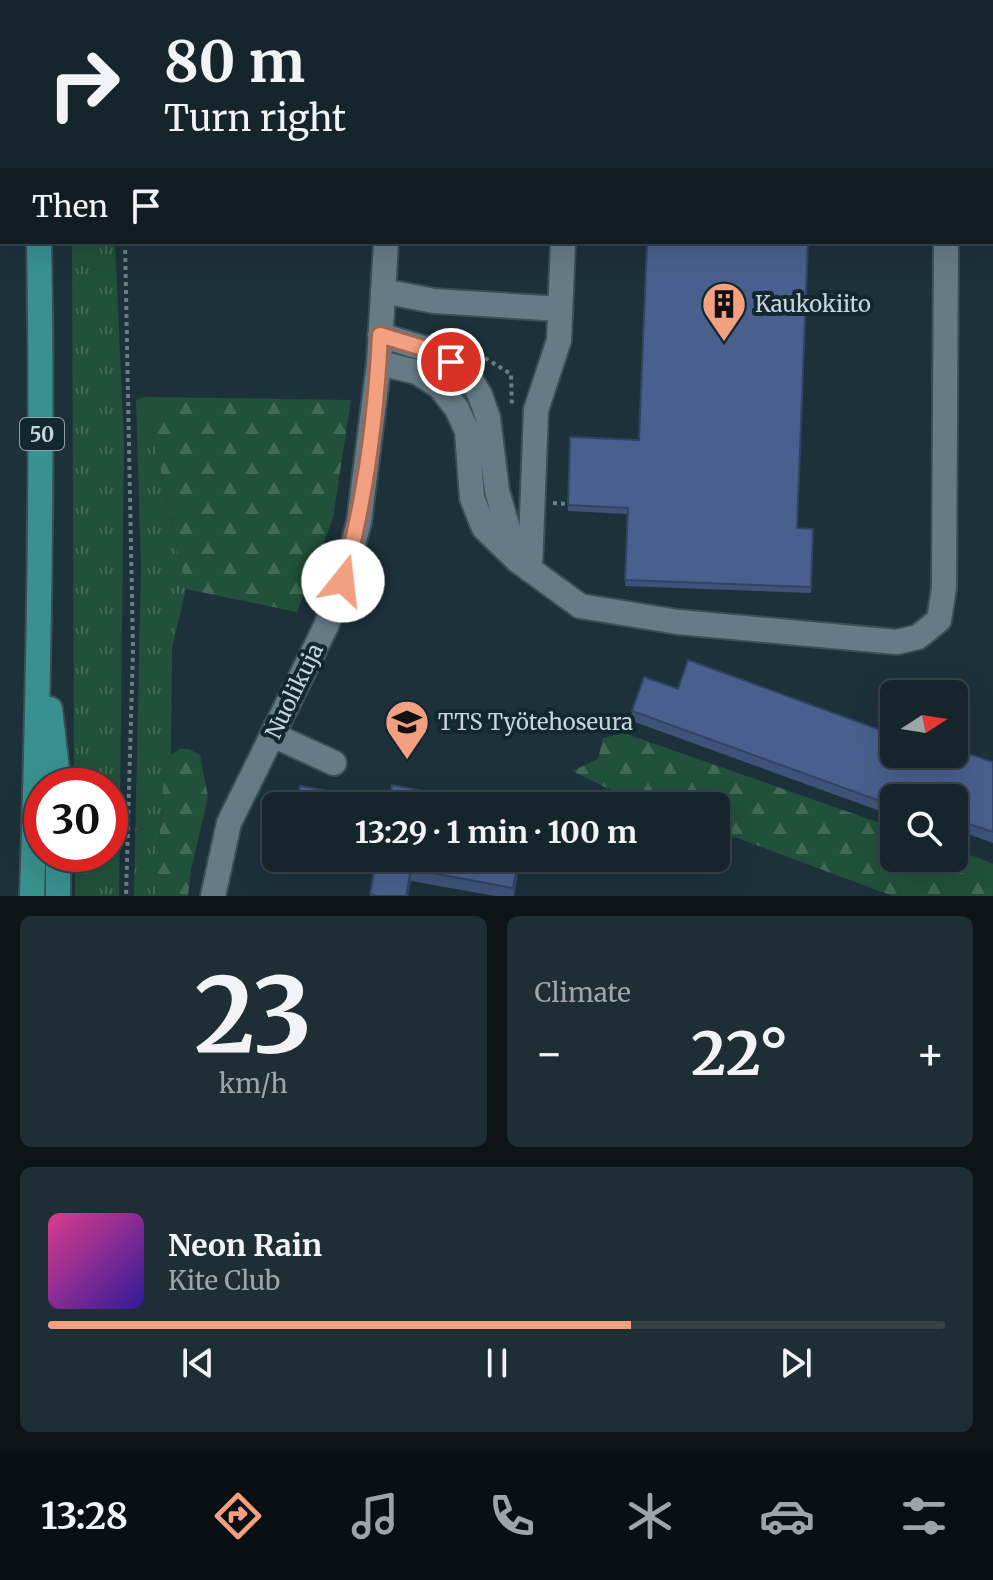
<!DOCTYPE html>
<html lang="en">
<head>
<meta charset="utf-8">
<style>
  body { margin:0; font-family:Merriweather,serif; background:#1f2d34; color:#f1f3f6; height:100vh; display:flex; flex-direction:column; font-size:30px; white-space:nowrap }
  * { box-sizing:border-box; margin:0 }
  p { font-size:26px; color:#9ea5a9 }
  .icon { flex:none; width:44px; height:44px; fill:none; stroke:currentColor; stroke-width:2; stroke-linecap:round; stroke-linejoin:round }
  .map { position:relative; height:896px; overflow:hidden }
  .sheet { display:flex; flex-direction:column; gap:20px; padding:20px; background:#0c1418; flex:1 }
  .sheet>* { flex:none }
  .banner { position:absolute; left:0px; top:0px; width:994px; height:244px; box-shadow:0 8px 32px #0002,0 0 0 2px #354248; background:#16252c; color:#f1f3f6; overflow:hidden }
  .needle { width:52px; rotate:78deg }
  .controls { position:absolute; left:880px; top:680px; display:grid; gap:16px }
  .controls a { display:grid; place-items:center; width:88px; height:88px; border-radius:12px; background:#16252c; box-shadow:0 8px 32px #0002,0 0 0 2px #354248; font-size:40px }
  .speed { position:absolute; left:24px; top:768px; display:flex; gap:16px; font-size:40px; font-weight:700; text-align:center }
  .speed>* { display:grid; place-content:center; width:104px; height:104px; border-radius:50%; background:#16252c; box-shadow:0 8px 32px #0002,0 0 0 2px #354248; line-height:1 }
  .speed .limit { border:12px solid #d22; background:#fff; color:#111 }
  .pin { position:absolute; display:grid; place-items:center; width:68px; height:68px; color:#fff; margin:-34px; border:4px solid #fff; border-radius:50%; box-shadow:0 2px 8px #0007 }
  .me { position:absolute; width:88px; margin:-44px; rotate:16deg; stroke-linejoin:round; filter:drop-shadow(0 0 6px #0008) }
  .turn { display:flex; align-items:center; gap:28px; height:168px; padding:0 32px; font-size:36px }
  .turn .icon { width:104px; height:104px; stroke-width:2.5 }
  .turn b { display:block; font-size:56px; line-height:68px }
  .then { display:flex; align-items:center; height:76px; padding:0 32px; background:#0003; gap:16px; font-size:30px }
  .big { font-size:60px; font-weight:700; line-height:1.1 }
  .sheet .widget { flex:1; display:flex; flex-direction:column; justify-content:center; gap:12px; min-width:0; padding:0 28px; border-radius:12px; background:#1f2d34 }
  .sheet .dial { align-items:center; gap:0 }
  .dial b { font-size:104px; line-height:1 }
  .song { display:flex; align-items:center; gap:24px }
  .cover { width:96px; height:96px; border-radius:12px; background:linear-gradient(135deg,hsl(330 70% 55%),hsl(250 70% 35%)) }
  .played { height:8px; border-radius:4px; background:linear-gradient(90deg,#f2a07f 65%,#354248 65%) }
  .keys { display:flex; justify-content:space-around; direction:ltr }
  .heat { display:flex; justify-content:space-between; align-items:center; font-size:44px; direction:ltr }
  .sheet .tiles { flex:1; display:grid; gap:20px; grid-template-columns:1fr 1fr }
  .widget:last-child { grid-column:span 2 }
  .trip { position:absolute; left:262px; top:792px; width:468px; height:80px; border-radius:12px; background:#16252c; box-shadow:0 8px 32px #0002,0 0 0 2px #354248; font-weight:700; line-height:80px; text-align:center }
  .tab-bar { display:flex; height:128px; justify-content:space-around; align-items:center; background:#090f12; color:#9ea5a9 }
  .tab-bar .icon { width:56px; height:56px }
  .tab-bar .current { color:#f2a07f }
  .tab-bar b { font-size:36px; color:#f1f3f6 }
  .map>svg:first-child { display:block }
  .grass { fill:url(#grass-tufts) }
  .forest { fill:url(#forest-firs) }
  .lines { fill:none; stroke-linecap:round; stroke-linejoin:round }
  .minor-casing { stroke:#3c4e56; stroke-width:28 }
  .highway-casing { stroke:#3c4e56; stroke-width:28 }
  .path { stroke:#6d7d85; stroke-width:4; stroke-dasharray:4 4; stroke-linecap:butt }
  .minor { stroke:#657c87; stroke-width:24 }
  .highway { stroke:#389190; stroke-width:24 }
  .wall { fill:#3f537a }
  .shaded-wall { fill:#334363 }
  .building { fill:#49608e; stroke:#334363; stroke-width:2 }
  .route-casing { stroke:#9d6853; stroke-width:20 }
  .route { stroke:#f2a07f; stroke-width:14 }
  .labels { text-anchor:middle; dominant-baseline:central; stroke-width:8; stroke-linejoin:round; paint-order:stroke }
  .shield { fill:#132730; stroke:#92a1a8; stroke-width:2 }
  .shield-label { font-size:20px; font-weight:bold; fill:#c8d5db }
  .poi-label { font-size:22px; fill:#c8d5db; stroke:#132730; text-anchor:start }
  .street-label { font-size:22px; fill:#c8d5db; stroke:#132730 }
</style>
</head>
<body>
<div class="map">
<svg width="993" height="896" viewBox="0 0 993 896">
  <defs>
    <pattern id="grass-tufts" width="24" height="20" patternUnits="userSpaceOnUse" patternTransform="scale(2)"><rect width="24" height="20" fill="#21513a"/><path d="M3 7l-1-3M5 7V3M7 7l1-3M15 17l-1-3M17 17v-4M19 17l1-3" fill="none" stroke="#406956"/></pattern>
    <pattern id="forest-firs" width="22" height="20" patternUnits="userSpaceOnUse" patternTransform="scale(2)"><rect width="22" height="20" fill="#21513a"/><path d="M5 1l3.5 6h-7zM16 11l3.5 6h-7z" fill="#406956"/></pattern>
  </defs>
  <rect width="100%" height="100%" fill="#1d313b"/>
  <path class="grass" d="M72 242H115L124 445 119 896H75V854H110V786H74Z
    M145 397 186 589 172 648 171 755 164 776 155 896H134L141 567 136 400Z"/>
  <path class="forest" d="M145 397 351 400 333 518 297 612 186 589Z
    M624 733 894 828V858H954V849L989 862 993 864V896H893L716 830V806H653L607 788 572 771 598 759 603 738Z
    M180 749H189L200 755 208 797 191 870 188 896H155L164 776 171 755Z"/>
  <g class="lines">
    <g class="minor-casing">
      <path id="minor" d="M400 2V0
        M574 2V0
        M948 2V0
        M383 291 434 301 560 309
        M380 335 436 352 467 373 480 395 488 418 497 491 517 560
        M379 363 417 372 440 387 457 409 467 431 472 498 484 528 517 560 580 606 678 622 897 642 918 637 939 620 944 588 946 242
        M530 570 536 410 559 340 563 242
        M273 735 334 763
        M213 896 229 823 326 626 343 581 359 522 379 363 386 242"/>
    </g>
    <g class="highway-casing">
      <path id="highway" d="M32 0V2
        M50 709 59 786
        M58 854V896
        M32 896C39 678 43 460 39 242"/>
    </g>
    <path class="path" d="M106 0V2
      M125 242 133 649 126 896
      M485 358 511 374 512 407
      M553 503 568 504"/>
    <use href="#minor" class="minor"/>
    <use href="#highway" class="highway"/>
  </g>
  <path class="wall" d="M570 437 797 528 813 529 811 593 625 586 628 514 568 511Z
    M678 689 894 754 993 762V843L954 829V798H894V816L632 721V711Z
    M276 817V858H521L514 896H495L411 881 408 896H370L374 873 294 858 293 867 270 863V851Z"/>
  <path class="shaded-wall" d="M519 858H521L513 896V888Z
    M411 869V881L408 896H406Z"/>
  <path class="building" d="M656 0H817V2H656Z
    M647 242H808L797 528 813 529 811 587 625 580 628 508 568 505 570 437 639 440Z
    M688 660 894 735V754H954V749L993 762V832L954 819V798H894V806L632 711 644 677 678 689Z
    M392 785 433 793 431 806H297L300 786 389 802Z
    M276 817V852L270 851Z
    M356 858H519L513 888 411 869 406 896H378L370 894 376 861Z"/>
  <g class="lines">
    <g class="route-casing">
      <path id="route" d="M343 581C365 501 376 418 380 335L436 352 451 362"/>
    </g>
    <use href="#route" class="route"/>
  </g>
  <defs>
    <g id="building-pin" transform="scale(2.3)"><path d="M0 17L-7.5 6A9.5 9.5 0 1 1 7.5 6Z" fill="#f2a07f" stroke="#132730"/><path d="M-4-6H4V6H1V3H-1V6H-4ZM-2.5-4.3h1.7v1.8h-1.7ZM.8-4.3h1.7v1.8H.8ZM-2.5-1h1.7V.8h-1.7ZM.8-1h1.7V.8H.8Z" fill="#111"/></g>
    <g id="school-pin" transform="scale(2.3)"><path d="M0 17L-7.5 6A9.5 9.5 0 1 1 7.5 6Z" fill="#f2a07f" stroke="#132730"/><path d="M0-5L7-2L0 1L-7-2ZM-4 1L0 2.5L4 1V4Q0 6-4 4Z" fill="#111"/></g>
  </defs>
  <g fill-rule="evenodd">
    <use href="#building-pin" x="724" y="304"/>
    <use href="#school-pin" x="407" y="722"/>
  </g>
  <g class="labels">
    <rect class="shield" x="20" y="418" width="44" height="32" rx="6"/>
    <g class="shield-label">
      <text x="42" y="434">50</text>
    </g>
    <g class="poi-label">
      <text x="755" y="304">Kaukokiito</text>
      <text x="438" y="722">TTS Työtehoseura</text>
    </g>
    <g class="street-label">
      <text transform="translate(294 691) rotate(-64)">Nuolikuja</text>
    </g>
  </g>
</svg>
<div class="controls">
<a><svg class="needle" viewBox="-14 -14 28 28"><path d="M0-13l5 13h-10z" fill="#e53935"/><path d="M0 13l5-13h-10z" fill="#9ea5a9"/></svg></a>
<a><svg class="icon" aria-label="search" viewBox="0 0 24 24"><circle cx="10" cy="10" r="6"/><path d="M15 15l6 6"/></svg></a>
</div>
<div class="speed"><div class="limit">30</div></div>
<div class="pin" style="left:451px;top:362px;background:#d93025"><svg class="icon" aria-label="arrive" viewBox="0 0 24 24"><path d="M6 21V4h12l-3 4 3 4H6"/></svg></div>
<svg class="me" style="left:343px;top:581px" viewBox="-20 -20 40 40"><circle r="19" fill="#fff"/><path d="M0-13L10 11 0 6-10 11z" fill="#f2a07f"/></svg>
<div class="trip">13:29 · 1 min · 100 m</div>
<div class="banner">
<div class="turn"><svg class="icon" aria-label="right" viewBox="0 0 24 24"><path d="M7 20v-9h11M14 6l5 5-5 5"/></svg><div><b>80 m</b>Turn right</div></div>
<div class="then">Then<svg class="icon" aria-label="arrive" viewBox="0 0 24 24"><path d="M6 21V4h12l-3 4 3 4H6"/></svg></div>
</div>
</div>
<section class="sheet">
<div class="tiles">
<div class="widget dial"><b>23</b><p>km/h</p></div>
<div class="widget"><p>Climate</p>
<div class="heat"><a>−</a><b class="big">22°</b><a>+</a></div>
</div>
<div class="widget">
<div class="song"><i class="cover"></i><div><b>Neon Rain</b><p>Kite Club</p></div></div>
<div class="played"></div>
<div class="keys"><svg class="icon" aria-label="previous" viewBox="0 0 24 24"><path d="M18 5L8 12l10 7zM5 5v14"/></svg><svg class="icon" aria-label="pause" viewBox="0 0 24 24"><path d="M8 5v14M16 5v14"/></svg><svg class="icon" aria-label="next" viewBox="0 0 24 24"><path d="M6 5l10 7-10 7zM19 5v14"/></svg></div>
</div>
</div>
</section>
<nav class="tab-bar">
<b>13:28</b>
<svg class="icon current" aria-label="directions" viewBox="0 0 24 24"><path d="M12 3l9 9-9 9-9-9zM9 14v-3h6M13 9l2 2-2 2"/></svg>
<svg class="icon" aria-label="music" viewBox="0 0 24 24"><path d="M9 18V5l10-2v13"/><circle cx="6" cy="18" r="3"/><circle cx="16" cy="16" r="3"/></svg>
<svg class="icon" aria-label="phone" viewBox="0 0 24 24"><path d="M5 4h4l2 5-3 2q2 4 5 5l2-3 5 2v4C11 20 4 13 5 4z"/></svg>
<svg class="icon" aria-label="climate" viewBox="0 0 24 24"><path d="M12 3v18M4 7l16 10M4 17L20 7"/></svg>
<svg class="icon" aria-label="car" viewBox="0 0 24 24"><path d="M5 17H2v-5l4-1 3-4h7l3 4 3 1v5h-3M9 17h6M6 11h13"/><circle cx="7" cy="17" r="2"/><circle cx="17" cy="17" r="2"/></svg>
<svg class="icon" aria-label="filters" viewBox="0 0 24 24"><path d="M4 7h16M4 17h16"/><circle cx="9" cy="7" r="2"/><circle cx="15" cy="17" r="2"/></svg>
</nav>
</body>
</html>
